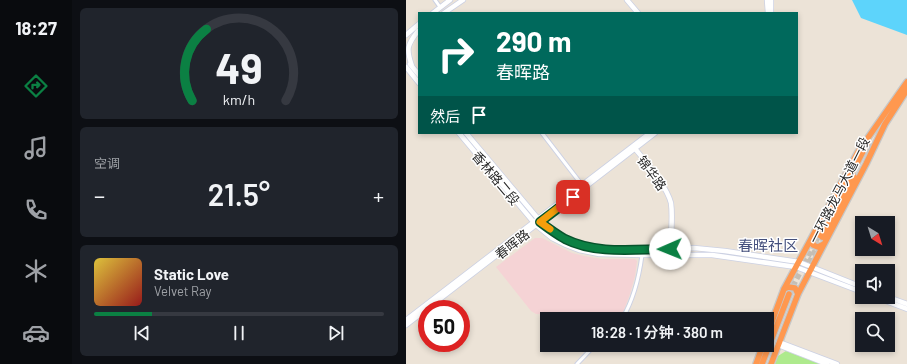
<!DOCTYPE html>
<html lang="zh">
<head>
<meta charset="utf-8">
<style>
  body { margin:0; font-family:Barlow,"Noto Sans SC",sans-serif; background:#20242c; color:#f1f3f6; height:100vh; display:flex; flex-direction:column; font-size:15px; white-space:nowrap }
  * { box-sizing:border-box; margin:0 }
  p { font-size:13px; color:#9ea1a6 }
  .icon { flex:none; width:22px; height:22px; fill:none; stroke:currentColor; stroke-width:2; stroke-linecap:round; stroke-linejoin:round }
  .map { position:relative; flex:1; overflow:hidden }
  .details { display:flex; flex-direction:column; gap:8px; padding:8px; background:#0d0f14; width:334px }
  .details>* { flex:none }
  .hud { position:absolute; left:12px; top:12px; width:380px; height:122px; border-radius:0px; box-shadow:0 2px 6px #0003; background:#00695c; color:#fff; overflow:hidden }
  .needle { width:26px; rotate:142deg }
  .fabs { position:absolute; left:449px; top:216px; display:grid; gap:8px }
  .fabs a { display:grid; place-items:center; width:40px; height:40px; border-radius:0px; background:#171b24; box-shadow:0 2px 6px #0003; font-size:20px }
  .speed { position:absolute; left:12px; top:300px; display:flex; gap:8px; font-size:20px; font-weight:700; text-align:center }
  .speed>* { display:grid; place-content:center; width:52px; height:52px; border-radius:50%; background:#171b24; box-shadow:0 2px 6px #0003; line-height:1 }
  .speed .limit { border:6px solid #d22; background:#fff; color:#111 }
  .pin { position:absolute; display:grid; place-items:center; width:34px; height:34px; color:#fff; margin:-17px; border-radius:8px; box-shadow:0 2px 6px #0006 }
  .me { position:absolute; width:44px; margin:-22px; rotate:269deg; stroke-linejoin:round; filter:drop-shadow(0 0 3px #0008) }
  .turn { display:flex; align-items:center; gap:14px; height:84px; padding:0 12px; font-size:18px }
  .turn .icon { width:52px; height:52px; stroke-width:2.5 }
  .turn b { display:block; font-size:28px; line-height:34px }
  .then { display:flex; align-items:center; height:38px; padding:0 12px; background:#0003; gap:8px; font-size:15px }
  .big { font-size:30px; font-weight:600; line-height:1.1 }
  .details .widget { flex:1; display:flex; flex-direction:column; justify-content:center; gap:6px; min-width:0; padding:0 14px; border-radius:6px; background:#20242c }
  .details .dial { align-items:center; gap:0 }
  .dial svg { height:104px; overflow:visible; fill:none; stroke:#363941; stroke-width:7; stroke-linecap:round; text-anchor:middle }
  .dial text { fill:#f1f3f6; stroke:none }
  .song { display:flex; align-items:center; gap:12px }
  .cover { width:48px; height:48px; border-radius:6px; background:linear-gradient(135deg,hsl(50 70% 55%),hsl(0 70% 35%)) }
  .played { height:4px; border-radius:2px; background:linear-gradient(90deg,#0b8043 20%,#363941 20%) }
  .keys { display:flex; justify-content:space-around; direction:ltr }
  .heat { display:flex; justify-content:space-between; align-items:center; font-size:22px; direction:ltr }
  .trip { position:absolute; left:134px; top:312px; width:234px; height:40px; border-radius:0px; background:#171b24; box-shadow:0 2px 6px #0003; font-weight:600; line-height:40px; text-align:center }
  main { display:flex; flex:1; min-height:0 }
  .dock { display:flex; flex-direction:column; width:72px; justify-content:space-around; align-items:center; background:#090b0e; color:#9ea1a6 }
  .dock .icon { width:28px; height:28px }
  .dock .selected { color:#0b8043 }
  .dock b { font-size:18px; color:#f1f3f6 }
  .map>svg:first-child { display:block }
  .medical { fill:#f5d3d5 }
  .green { fill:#aeea8d }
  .water { fill:#5dd4fb }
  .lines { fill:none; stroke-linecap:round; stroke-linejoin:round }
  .highway-tunnel { stroke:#c5beb4; stroke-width:5.5; stroke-dasharray:5.5 3; stroke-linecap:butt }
  .street-casing { stroke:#ccd1e3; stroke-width:5 }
  .secondary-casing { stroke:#ccd1e3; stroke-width:6 }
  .highway-casing { stroke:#c7c7c7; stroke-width:8 }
  .street { stroke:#fff; stroke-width:3 }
  .secondary { stroke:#fff; stroke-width:4.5 }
  .highway { stroke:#ff984f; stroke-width:5.5 }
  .route-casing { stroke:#07532c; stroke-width:10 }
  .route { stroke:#0b8043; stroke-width:7 }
  .slow { stroke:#f59e0b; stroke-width:7 }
  .labels { text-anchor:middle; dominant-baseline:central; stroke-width:3; stroke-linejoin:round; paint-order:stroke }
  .street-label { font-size:13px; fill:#282828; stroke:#fff }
  .quarter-label { font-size:15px; fill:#444f7c; stroke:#fff }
</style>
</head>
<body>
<main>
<nav class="dock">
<b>18:27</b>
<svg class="icon selected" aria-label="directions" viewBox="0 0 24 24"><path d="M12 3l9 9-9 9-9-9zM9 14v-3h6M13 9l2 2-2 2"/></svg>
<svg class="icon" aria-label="music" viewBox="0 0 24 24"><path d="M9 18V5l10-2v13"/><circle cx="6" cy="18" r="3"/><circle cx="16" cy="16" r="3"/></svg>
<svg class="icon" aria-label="phone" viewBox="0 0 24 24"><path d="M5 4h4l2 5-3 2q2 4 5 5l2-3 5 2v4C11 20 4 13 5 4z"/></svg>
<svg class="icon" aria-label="climate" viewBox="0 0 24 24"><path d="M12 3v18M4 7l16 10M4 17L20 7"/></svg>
<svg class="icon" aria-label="car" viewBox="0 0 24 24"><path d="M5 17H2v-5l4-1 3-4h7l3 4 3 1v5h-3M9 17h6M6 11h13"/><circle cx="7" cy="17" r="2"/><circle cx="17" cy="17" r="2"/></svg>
</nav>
<section class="details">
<div class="widget dial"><svg viewBox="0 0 100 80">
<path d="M14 69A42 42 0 1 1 86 69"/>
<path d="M14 69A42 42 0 0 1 25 14" stroke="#0b8043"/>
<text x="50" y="56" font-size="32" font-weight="700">49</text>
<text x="50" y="72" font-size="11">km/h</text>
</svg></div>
<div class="widget"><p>空调</p>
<div class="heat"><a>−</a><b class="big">21.5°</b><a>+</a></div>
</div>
<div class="widget">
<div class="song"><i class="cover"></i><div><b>Static Love</b><p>Velvet Ray</p></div></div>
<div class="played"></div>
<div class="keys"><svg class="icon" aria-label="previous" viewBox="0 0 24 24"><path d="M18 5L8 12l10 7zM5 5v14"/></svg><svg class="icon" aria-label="pause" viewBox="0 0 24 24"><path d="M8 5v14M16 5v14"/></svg><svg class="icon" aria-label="next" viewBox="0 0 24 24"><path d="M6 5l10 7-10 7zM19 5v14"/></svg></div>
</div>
</section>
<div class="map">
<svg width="501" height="364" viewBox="0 0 501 364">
  <rect width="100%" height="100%" fill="#ece3d7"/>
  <path class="medical" d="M129 238H136L166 253 178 256 196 259H229L231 261 229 276 224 294 218 310 212 319H159L147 315 130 314 125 311 90 267Z"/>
  <path class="green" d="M380 351 414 364H369L372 356Z"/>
  <path class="water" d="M446 0H501V35L455 18Z"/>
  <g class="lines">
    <path class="highway-tunnel" d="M403 263 416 237
      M383 294 413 235"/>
    <g class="street-casing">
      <path id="street" d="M29 0 34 7
        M136 133 176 185
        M216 319C228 299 233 278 236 255
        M171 364 189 345"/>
    </g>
    <g class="secondary-casing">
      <path id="secondary" d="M221 0 232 13
        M361 0 362 13
        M365 0V13
        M27 13 44 0
        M38 13 57 0
        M0 35 13 24
        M4 64 13 75
        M6 66C0 49 1 45 12 31
        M0 67 13 83
        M53 133 130 225 146 238 160 245 173 250 193 254 236 255H306L390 267 456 292
        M60 133 134 221 148 232 161 240 186 247 200 249 288 248 319 251 393 262 456 287
        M227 146C238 160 261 186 265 203 267 217 265 234 264 249
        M469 297 501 309
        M482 297 501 304
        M0 320 244 133
        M0 325 249 133
        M373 342 431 364
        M372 345 421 364"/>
    </g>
    <g class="highway-casing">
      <path id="highway" d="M413 235 461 144
        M416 237 448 177
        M406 239 407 245 412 247 418 244
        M378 289 382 287 389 288 392 294
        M361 335 378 289 452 152 501 82
        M350 364 357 345
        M356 364 383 294
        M365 364 392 294 460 164 479 124 501 90"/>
    </g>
    <use href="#street" class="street"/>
    <use href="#secondary" class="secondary"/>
    <use href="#highway" class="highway"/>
  </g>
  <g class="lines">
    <g class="route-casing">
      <path id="route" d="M167 197 134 222C142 228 150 234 159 239 191 255 230 249 264 249"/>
    </g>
    <use href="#route" class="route"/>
    <path class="slow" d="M144 229 134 222 153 207"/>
  </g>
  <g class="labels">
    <g class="street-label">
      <text transform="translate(246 173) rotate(54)">锦华路</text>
      <text transform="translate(90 178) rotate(50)">香林路二段</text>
      <text transform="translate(433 190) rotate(-63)">一环路龙马大道一段</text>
      <text transform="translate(106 244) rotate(-38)">春晖路</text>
    </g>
    <g class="quarter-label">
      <text x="362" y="245">春晖社区</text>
    </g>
  </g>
</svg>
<div class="fabs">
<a><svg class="needle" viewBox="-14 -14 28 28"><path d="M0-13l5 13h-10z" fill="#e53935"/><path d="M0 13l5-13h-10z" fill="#9ea1a6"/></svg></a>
<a><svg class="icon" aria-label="sound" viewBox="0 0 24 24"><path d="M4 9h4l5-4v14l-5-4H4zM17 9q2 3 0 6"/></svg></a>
<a><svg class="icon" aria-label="search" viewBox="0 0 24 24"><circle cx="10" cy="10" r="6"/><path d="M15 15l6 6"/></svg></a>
</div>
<div class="speed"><div class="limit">50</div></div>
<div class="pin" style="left:167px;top:197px;background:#d93025"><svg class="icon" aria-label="arrive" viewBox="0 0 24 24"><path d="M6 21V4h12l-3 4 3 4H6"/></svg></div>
<svg class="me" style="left:264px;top:249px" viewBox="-20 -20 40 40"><circle r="19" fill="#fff"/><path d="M0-13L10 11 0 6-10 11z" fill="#0b8043"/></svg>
<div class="trip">18:28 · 1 分钟 · 380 m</div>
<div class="hud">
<div class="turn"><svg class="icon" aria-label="right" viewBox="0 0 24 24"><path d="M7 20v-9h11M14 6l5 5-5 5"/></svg><div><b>290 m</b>春晖路</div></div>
<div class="then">然后<svg class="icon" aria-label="arrive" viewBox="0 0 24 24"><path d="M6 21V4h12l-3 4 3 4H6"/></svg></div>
</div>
</div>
</main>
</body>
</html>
